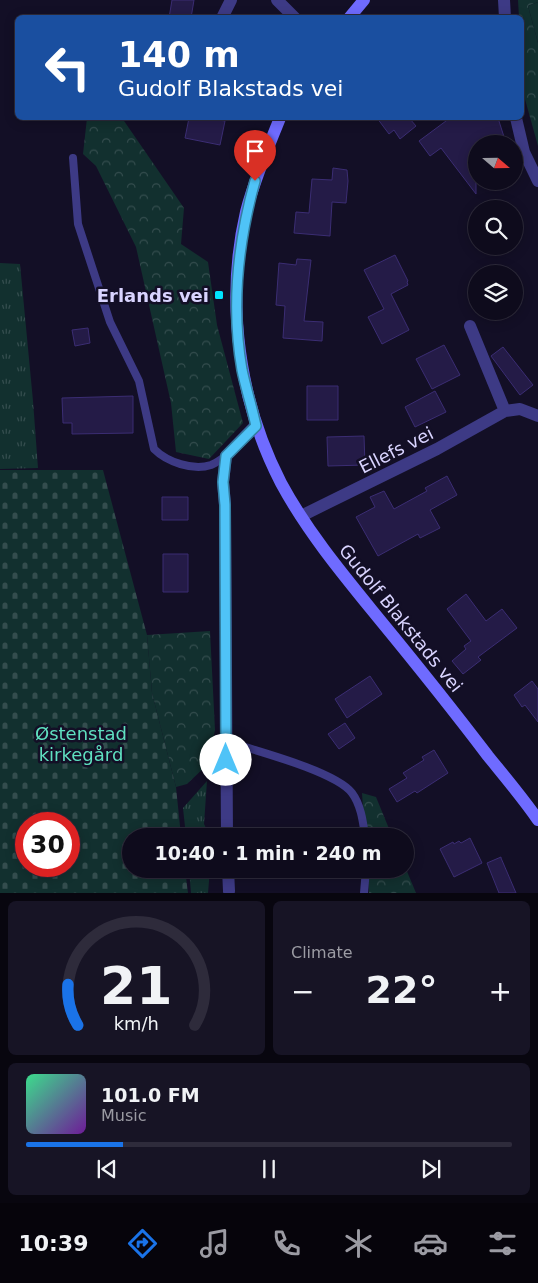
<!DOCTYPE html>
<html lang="en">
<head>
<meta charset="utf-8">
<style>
  body { margin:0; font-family:"DejaVu Sans",sans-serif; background:#171425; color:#f1f3f6; height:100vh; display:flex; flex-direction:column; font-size:19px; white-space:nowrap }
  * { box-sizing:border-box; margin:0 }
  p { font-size:16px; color:#9b9ba3 }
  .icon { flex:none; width:28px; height:28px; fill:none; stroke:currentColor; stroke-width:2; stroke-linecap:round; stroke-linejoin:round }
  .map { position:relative; height:893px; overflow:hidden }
  .panel { display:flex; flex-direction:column; gap:8px; padding:8px; background:#08060f; flex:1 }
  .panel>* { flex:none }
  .top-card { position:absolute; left:15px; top:15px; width:509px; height:105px; border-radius:8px; box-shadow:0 2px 12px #0003,0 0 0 1px #2e2b3b; background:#1a4fa0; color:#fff; overflow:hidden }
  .needle { width:32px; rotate:110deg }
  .controls { position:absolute; left:468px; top:135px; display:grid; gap:10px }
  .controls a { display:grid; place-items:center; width:55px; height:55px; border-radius:50%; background:#0e0b1c; box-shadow:0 2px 12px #0003,0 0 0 1px #2e2b3b; font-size:25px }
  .speed { position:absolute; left:15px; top:812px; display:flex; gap:10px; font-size:25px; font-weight:700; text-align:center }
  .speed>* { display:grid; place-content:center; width:65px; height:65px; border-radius:50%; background:#0e0b1c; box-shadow:0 2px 12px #0003,0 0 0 1px #2e2b3b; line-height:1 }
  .speed .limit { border:8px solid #d22; background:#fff; color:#111 }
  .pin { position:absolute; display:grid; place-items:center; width:42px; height:42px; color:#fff; margin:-51px -21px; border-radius:50% 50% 50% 0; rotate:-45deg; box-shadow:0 0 5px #0007 }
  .pin .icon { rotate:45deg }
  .me { position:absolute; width:55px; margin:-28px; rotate:0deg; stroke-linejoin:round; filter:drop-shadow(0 0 4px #0008) }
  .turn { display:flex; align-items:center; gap:18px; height:105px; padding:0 20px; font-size:22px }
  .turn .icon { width:65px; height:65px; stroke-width:2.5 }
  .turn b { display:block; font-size:35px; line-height:42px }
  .big { font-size:38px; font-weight:600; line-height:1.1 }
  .panel .tile { flex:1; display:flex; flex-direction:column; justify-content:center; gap:8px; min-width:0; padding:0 18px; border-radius:8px; background:#171425 }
  .panel .dial { align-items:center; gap:0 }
  .dial svg { height:130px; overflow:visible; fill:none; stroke:#2e2b3b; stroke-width:7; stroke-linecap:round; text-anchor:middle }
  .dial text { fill:#f1f3f6; stroke:none }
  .song { display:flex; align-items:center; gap:15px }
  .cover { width:60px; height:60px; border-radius:8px; background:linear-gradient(135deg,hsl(150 70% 55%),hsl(280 70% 35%)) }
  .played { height:5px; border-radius:2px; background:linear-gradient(90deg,#1a73e8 20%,#2e2b3b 20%) }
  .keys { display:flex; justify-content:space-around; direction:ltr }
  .heat { display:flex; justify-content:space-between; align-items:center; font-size:28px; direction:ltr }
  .panel .tiles { flex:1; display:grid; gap:8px; grid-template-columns:1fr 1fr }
  .tile:last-child { grid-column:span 2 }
  .trip { position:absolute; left:122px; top:828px; width:292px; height:50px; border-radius:25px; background:#0e0b1c; box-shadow:0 2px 12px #0003,0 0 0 1px #2e2b3b; font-weight:600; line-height:50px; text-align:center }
  .tabs { display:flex; height:80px; justify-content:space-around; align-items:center; background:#06040b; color:#9b9ba3 }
  .tabs .icon { width:35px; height:35px }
  .tabs .active { color:#1a73e8 }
  .tabs b { font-size:22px; color:#f1f3f6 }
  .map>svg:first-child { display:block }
  .grass { fill:url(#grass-tufts) }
  .forest { fill:url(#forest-crowns) }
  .cemetery { fill:url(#cemetery-stones); fill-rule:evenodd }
  .park { fill:#12302f }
  .building { fill:#241b47; stroke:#3b2d73 }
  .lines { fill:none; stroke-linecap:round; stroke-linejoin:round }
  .lane { stroke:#3d3a85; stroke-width:8 }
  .street { stroke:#3d3a85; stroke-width:12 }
  .secondary { stroke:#6f6bff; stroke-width:12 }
  .route-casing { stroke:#337fa1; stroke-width:12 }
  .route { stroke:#4fc3f7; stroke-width:9 }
  .poi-dot { fill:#00e5ff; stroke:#130f26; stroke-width:2 }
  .labels { text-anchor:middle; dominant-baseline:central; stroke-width:5; stroke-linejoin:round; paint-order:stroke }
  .poi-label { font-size:18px; font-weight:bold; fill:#d9d4ff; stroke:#130f26; text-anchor:end }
  .street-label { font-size:18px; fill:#d9d4ff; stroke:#130f26 }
  .park-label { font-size:18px; fill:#5fe0c0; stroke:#130f26 }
</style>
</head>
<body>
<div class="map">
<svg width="538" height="893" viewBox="0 0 538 893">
  <defs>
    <pattern id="grass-tufts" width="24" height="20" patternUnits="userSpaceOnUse" patternTransform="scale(1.25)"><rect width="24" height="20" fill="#12302f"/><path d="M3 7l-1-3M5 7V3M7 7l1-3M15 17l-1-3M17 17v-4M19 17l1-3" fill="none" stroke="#344d4e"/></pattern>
    <pattern id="forest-crowns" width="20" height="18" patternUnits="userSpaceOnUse" patternTransform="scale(1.25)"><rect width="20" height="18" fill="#12302f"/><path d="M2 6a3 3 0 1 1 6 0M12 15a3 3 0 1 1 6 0" fill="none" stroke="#344d4e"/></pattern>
    <pattern id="cemetery-stones" width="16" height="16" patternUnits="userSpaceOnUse" patternTransform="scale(1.25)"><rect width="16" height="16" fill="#12302f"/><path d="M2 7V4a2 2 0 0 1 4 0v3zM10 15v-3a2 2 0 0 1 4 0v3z" fill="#344d4e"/></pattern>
  </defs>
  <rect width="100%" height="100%" fill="#130f26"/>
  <path class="grass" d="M0 263 20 264 33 401 38 468 0 469Z
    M207 781 204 824 210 836H186L183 808Z
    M189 869H210L208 893H191Z"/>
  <path class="forest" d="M518 0H538V2L528 6 538 43V146L523 92 521 18 519 17Z
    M87 118H122L184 208 181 244 208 262 217 325 243 423 209 459 176 452 171 403 136 247 96 166 83 154Z
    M210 631 215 730 208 764 187 784 176 787 152 693 147 635Z
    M362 793 376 797 392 836H365Z
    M367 869H406L416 893H369Z"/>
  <path class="cemetery" d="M0 470H103L147 635 152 693 176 787 181 836H131V869H185L188 893H0ZM26 824H69V866H26Z"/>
  <path class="park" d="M538 2V43L528 6Z"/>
  <path class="building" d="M172 0H194L191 18H169Z
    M189 118H220L219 120 225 121 220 145 185 138Z
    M377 118H411L410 119 416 126 400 139 394 130 389 134Z
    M450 118H498L505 140 499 144H476V194L441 148 430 156 419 141Z
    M333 168 347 170 348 181 346 203 332 202 330 236 294 233 296 212 309 213 312 179 332 180Z
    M395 255 408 281 407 282 408 285 391 294 409 330 382 344 368 317 384 309 364 270Z
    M297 259 311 260 304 321 323 322 322 341 283 338 285 306 276 305 279 263 296 265Z
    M88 328 90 343 75 346 72 330Z
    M444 345 460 375 432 389 416 359Z
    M503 347 533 385 520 395 491 356Z
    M307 386H338V420H307Z
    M435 391 446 412 415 427 405 407Z
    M133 396V433L72 434V423H63L62 398Z
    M364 436 365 465 328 466 327 437Z
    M447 476 457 495 430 510 440 528 420 538 418 534 378 556 356 517 375 507 370 497 384 491 394 509 427 491 425 488Z
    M162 497H188V520H162Z
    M163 554H188V592H163Z
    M466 594 486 621 502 609 517 628 478 657 481 660 463 674 452 661 466 649 464 646 471 641 447 609Z
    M370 676 382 694 347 718 335 699Z
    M532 681 538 689V722L525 705 522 707 514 695Z
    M345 723 355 738 339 749 328 734Z
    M434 750 448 773 417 793 415 791 397 802 389 789 407 778 403 773 424 760 422 757Z
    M470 838 482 863 454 877 440 849 453 842 454 844 459 841 461 843Z
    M501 857V858L516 893H499L487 863Z"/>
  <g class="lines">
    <path class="lane" d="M73 158 78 224 110 322 139 381 154 449C167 462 193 471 211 465 216 463 221 459 226 456
      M225 741C253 750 335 771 352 793 361 805 363 822 365 836
      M364 893 366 869"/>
    <path class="street" d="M277 0 295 18
      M504 0 505 18
      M222 18 231 0
      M516 118 524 152 538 181
      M470 326 505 411
      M301 516 437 449 505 411 520 409 538 416
      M227 836 225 505 223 482 226 456 256 425
      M228 869 229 891"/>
    <path class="secondary" d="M349 18 364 0
      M280 118C268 148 254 180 246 212 225 302 239 402 281 483 308 533 345 577 380 620 417 665 453 710 488 756 505 777 523 798 538 820"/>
  </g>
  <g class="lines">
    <g class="route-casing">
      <path id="route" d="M226 760 225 505 223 482 226 456 256 426C252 407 246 389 242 370 231 307 238 242 255 181"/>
    </g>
    <use href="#route" class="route"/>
  </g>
  <rect class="poi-dot" x="214" y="290" width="10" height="10" rx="2.5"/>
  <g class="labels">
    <g class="poi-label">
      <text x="209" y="295">Erlands vei</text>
    </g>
    <g class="street-label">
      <text transform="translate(396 450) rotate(-27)">Ellefs vei</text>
      <text transform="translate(401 618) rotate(51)">Gudolf Blakstads vei</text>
    </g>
    <g class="park-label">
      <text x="81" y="733">Østenstad<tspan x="81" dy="21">kirkegård</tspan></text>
    </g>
  </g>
</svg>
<div class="controls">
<a><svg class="needle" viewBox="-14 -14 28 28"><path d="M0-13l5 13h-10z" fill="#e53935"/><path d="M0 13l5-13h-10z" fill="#9b9ba3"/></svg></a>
<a><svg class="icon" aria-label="search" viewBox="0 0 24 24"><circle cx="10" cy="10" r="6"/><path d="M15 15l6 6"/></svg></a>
<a><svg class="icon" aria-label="layers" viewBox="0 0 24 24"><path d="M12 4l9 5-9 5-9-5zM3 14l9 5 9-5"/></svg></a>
</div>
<div class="speed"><div class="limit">30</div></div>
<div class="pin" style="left:255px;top:181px;background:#d93025"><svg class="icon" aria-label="arrive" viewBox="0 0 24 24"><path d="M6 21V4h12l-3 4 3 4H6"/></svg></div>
<svg class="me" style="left:226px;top:760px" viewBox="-20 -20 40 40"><circle r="19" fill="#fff"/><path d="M0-13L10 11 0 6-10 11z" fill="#4fc3f7"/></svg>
<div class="trip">10:40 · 1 min · 240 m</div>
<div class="top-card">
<div class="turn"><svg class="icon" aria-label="left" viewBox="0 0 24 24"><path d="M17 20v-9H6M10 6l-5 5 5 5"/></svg><div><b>140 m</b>Gudolf Blakstads vei</div></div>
</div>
</div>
<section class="panel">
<div class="tiles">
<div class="tile dial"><svg viewBox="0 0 100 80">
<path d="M14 69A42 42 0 1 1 86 69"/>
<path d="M14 69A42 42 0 0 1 8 44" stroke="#1a73e8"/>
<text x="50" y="56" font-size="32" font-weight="700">21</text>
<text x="50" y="72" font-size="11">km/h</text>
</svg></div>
<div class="tile"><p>Climate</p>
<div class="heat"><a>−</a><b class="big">22°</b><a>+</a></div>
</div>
<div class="tile">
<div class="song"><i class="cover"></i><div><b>101.0 FM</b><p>Music</p></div></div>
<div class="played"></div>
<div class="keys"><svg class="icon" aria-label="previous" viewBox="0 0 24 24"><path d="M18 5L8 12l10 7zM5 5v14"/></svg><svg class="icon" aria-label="pause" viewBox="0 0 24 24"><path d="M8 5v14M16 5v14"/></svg><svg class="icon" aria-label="next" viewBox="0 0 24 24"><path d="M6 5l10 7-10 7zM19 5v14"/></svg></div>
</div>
</div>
</section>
<nav class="tabs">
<b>10:39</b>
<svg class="icon active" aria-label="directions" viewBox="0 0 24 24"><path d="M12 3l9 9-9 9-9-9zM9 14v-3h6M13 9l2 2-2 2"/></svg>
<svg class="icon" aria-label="music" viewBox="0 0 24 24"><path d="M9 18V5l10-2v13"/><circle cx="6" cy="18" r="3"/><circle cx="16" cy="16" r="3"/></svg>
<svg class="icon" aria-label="phone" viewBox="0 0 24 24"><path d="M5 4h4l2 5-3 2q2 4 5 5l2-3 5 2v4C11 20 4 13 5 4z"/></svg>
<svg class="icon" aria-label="climate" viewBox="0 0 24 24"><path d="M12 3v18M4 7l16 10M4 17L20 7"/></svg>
<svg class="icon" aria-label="car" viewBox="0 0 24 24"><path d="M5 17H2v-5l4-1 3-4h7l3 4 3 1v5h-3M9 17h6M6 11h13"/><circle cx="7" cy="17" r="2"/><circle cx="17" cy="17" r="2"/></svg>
<svg class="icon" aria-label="filters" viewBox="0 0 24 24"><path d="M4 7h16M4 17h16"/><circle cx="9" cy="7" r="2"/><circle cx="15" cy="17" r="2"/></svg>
</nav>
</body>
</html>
